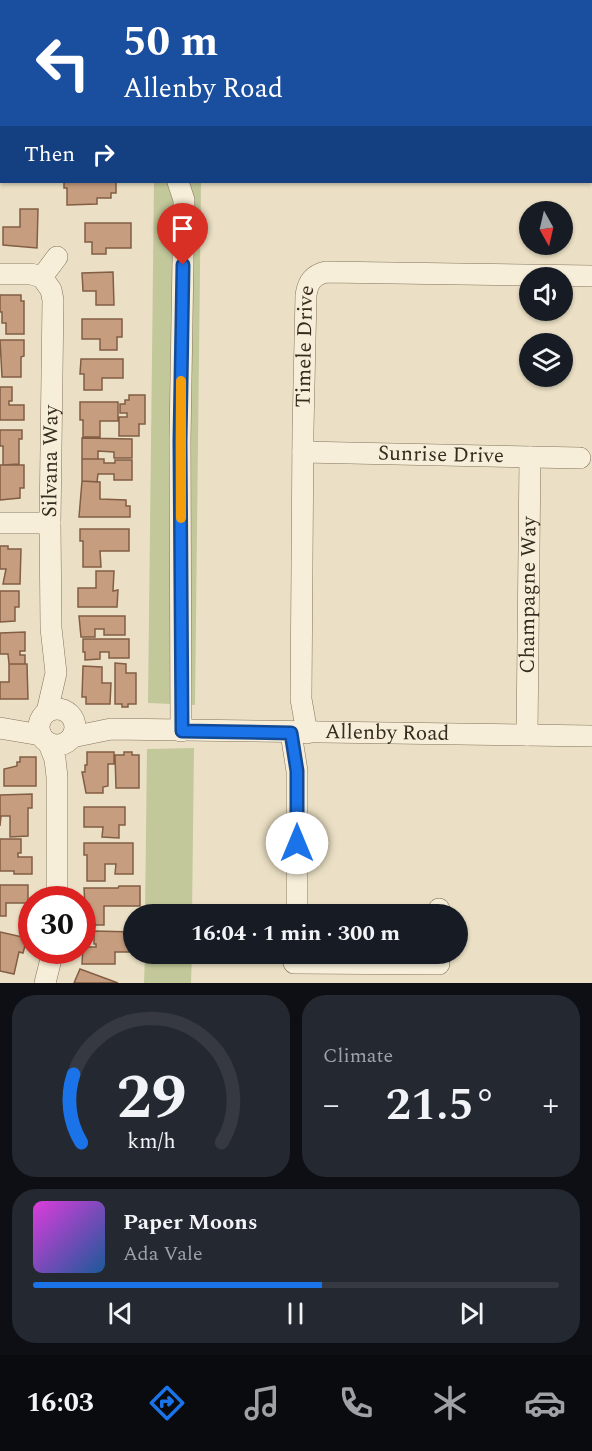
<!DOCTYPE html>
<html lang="en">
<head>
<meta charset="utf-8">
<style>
  body { margin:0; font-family:Spectral,serif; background:#242831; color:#f1f3f6; height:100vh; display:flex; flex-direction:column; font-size:22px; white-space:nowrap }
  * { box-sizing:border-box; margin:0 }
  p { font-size:20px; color:#9ea1a6 }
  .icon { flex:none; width:33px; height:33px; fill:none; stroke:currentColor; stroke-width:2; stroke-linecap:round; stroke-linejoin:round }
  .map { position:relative; height:983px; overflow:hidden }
  .sheet { display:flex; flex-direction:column; gap:12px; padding:12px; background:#0d0f14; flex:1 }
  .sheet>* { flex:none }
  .guide { position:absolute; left:0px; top:0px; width:592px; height:183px; box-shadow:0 2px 4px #0004; background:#1a4fa0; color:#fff; overflow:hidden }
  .needle { width:39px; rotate:172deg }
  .tools { position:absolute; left:519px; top:201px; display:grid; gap:12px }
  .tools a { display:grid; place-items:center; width:54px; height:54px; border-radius:50%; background:#171b24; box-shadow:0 2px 4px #0004; font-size:30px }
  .speed { position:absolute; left:18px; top:886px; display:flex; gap:12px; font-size:30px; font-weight:700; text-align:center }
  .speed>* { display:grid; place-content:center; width:78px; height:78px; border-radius:50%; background:#171b24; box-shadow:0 2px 4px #0004; line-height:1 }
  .speed .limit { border:9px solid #d22; background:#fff; color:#111 }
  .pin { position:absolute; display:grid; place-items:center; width:51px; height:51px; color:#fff; margin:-62px -26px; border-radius:50% 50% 50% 0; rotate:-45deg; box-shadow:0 0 6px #0007 }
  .pin .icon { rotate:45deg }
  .me { position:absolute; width:66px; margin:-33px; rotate:0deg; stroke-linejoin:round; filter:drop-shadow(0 0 4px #0008) }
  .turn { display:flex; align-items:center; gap:21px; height:126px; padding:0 24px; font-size:27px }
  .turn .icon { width:78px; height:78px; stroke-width:2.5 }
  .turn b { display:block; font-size:42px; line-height:51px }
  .then { display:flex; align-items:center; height:57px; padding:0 24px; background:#0003; gap:12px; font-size:22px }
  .big { font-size:45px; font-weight:700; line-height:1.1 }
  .sheet .card { flex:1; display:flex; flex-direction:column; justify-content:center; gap:9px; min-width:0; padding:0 21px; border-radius:24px; background:#242831 }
  .sheet .dial { align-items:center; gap:0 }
  .dial svg { height:156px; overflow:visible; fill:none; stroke:#363941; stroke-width:7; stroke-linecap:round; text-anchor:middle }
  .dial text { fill:#f1f3f6; stroke:none }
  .song { display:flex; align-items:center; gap:18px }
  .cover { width:72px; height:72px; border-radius:9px; background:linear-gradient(135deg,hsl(300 70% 55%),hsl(210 70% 35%)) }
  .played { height:6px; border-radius:3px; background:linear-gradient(90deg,#1a73e8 55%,#363941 55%) }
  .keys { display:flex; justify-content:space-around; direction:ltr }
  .heat { display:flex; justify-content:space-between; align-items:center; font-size:33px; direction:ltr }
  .sheet .tiles { flex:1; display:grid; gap:12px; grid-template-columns:1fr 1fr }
  .card:last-child { grid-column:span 2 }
  .trip { position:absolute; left:123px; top:904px; width:345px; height:60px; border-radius:30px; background:#171b24; box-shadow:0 2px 4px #0004; font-weight:700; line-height:60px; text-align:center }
  .tab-bar { display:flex; height:96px; justify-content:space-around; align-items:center; background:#090b0e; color:#9ea1a6 }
  .tab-bar .icon { width:42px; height:42px }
  .tab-bar .active { color:#1a73e8 }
  .tab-bar b { font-size:27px; color:#f1f3f6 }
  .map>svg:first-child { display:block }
  .green { fill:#c2c89a }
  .building { fill:#c69d7e; stroke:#825e44; stroke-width:1.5 }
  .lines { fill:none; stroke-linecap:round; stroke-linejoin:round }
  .minor-casing { stroke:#85735d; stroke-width:22 }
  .minor { stroke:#f6eed8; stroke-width:21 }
  .route-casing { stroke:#114b97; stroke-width:15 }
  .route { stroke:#1a73e8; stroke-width:10 }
  .slow { stroke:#f59e0b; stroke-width:10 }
  .labels { text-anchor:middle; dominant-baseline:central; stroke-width:5; stroke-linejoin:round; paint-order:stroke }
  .street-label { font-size:21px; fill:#362b1f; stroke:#f3ebd4 }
</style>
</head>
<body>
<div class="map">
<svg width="592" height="983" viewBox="0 0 592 983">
  <rect width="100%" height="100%" fill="#ebe0c5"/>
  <path class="green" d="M154 182H201L195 705 148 703Z
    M194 748 192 915H145L147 749Z
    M145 954H192L191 983H144Z"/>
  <path class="building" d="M10 0H172L173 2H9Z
    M64 182H116V193H111V198H97V204L67 205V188H64Z
    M20 209H38L37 248 3 245V227H20Z
    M85 223H131V248H106V254H92V242H85Z
    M113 272 114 305H96V291H83L82 273Z
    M0 295H21V301H24V334H6V323H2V312H0Z
    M82 319H122V337H117V350H100V339H82Z
    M0 340H24V356L21 357V377H2Z
    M81 359H123V378H102V390H84V374H80Z
    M0 387H12V401H9V405H24V420H0Z
    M129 395H145V424H139V436H119V417H127V413H120V404H125V400H129Z
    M80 402H118V421H100V437H83V420H80Z
    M0 430H22V439H19V464L3 465V446H0Z
    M82 438 132 439V458H114V452L98 451V459H82Z
    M82 459H104V463H115V460H132V480H114V474H98L97 482 82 481Z
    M0 465H24V488H20V498L0 500Z
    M82 481 100 482V499L126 500V506H130V517H79Z
    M80 529H129V551H100L101 567H83V541H80Z
    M0 546H8V549H21L20 584H3L6 569H0Z
    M96 571H114L113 591 118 590 117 607H78V588H96Z
    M0 591H19V607H15V621L0 622Z
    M79 616H125V635H104V629H95V637H81Z
    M25 632V651H20V655H25V664H9L8 654H0V633Z
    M83 639H129V658H109V652H100V659L85 660V652H83Z
    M115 663 126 664V673H136V704H128V707H122V704H115Z
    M9 664H27L28 699H0V682H9Z
    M83 666 102 667V683H111L110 704H86V697H82Z
    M87 752H114V764H108V786L103 787V793H86L82 772H85V765H87Z
    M124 752H132V755H139V788H116L115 755H124Z
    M20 757H36V786H4V769L17 766V762H20Z
    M32 794V808H28V836L10 837V816H1L0 826V795Z
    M84 807H125V825H119V838L102 837 103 827H84Z
    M0 839H21V853H18V857H32V874H14V871H0Z
    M84 843H133V874H115L116 864H105V881H87V855H84Z
    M0 885H28V903H6V916H0Z
    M119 886H140V906H104V925H86L84 888H118Z
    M94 931 134 932V952H115V964H82L83 947H96V944H94Z
    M0 932 27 938 23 953 19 952 14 974 0 971Z
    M80 969 118 983H74Z"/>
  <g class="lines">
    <g class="minor-casing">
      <g id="minor">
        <path d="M523 2V0"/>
        <path d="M591 74H592"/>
        <path d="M178 182 184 200 180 440 181 731"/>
        <path d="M0 274H31L42 277"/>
        <path id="s1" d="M303 452 580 458"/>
        <path d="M0 523H50"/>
        <circle cx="57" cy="727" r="18"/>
        <path id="s2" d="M47 712 56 673 51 628 50 523 53 300 51 290 42 277 57 257"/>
        <path d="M0 728 41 735"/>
        <path d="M291 733 297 771V915"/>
        <path id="s3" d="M307 733 301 699 303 430 306 295C308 282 313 275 326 272L592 276"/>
        <path id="s4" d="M527 735 530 457"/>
        <path id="s5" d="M72 737 111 729 592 736"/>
        <path d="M49 744 55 759 57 777V900"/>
        <path d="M439 909V915"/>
        <path d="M294 963 439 964"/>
        <path d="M45 983 53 951"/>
      </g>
    </g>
    <use href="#minor" class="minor"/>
  </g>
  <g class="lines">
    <g class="route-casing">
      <path id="route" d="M183 265 180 441 182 731 291 733 297 771V843"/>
    </g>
    <use href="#route" class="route"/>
    <path class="slow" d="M181 518V381"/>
  </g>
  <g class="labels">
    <g class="street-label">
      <text stroke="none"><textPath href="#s3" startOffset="387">Timele Drive</textPath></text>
      <text stroke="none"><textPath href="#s1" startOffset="138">Sunrise Drive</textPath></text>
      <text stroke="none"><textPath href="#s2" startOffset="252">Silvana Way</textPath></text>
      <text stroke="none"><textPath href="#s4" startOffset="140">Champagne Way</textPath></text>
      <text stroke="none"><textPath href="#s5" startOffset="316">Allenby Road</textPath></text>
    </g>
  </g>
</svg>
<div class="tools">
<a><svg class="needle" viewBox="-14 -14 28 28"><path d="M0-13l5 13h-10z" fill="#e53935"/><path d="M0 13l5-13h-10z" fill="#9ea1a6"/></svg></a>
<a><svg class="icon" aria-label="sound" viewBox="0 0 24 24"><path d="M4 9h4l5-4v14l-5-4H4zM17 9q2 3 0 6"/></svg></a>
<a><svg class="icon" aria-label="layers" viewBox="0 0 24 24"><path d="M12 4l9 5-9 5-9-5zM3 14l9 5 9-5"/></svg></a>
</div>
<div class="speed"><div class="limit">30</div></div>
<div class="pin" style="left:183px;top:265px;background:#d93025"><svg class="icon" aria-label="arrive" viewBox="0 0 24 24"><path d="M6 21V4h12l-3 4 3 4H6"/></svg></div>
<svg class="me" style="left:297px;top:843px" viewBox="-20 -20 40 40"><circle r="19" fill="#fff"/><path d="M0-13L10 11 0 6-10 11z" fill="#1a73e8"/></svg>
<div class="trip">16:04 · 1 min · 300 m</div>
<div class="guide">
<div class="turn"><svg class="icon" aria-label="left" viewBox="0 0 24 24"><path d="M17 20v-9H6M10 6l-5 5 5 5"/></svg><div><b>50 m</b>Allenby Road</div></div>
<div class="then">Then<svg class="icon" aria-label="right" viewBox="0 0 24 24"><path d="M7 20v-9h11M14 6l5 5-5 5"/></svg></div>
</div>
</div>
<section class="sheet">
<div class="tiles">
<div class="card dial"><svg viewBox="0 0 100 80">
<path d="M14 69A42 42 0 1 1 86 69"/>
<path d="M14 69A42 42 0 0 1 10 34" stroke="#1a73e8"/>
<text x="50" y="56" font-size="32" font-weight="700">29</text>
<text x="50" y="72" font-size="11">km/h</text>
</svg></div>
<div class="card"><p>Climate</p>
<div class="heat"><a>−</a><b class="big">21.5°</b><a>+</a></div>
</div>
<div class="card">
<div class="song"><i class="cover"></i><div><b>Paper Moons</b><p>Ada Vale</p></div></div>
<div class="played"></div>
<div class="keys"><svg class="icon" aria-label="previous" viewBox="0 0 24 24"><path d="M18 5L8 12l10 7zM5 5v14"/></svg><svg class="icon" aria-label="pause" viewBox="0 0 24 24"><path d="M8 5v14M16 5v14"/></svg><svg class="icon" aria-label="next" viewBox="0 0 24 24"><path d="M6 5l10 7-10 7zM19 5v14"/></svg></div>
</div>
</div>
</section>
<nav class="tab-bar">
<b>16:03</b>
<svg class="icon active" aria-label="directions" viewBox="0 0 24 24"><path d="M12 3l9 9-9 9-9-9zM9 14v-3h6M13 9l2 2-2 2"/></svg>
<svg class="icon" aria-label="music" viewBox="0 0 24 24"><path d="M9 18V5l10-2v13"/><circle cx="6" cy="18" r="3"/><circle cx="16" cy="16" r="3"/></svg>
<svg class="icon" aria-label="phone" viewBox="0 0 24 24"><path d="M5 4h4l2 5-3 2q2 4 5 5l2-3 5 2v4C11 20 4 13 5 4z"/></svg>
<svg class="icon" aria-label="climate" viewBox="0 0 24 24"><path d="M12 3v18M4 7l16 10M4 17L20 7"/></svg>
<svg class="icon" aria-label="car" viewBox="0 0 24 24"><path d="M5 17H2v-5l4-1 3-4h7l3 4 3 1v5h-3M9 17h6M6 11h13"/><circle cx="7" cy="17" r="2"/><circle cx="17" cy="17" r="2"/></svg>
</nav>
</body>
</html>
